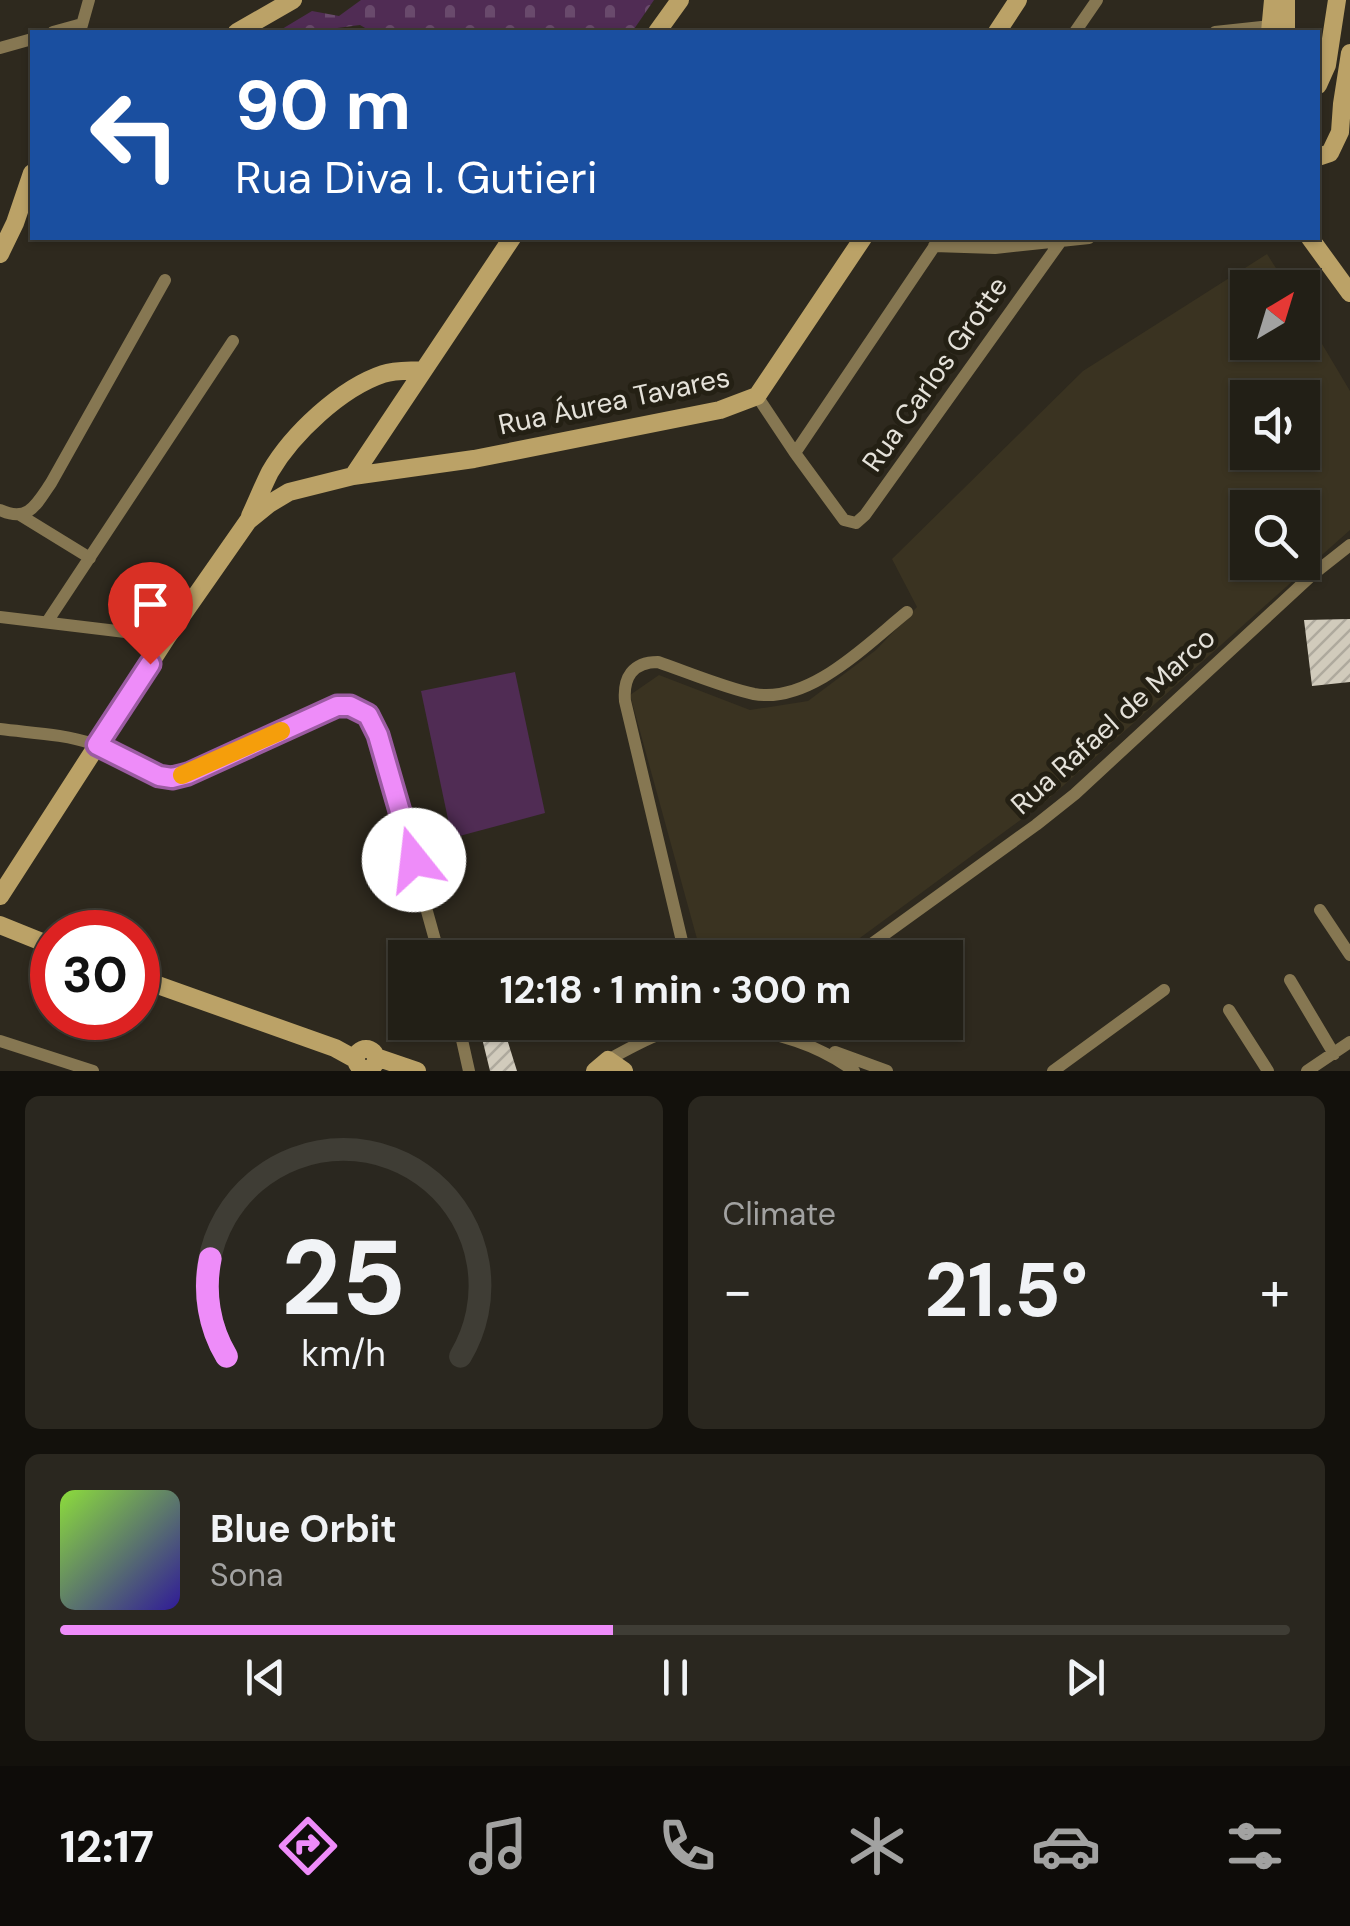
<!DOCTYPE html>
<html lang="en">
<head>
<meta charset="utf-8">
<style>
  body { margin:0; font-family:"DM Sans",sans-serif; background:#2a271f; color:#f1f3f6; height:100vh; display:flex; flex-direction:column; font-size:38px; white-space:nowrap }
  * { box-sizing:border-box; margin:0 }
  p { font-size:32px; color:#a2a2a1 }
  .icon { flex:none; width:55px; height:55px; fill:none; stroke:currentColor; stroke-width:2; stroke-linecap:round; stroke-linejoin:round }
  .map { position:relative; height:1071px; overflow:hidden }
  .side { display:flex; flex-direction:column; gap:25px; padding:25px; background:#13110c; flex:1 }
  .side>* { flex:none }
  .banner { position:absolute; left:30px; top:30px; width:1290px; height:210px; border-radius:0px; box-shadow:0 2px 8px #0004,0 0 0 2px #3f3d35; background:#1a4fa0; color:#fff; overflow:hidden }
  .needle { width:65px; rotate:38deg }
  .buttons { position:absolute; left:1230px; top:270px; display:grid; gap:20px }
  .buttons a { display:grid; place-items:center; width:90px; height:90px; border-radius:0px; background:#221f16; box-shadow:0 2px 8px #0004,0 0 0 2px #3f3d35; font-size:50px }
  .speed { position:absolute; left:30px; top:910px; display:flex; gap:20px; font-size:50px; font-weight:700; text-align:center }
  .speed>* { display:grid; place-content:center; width:130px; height:130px; border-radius:50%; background:#221f16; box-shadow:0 2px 8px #0004,0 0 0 2px #3f3d35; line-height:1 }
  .speed .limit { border:15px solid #d22; background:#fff; color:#111 }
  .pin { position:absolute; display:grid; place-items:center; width:85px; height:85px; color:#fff; margin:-102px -42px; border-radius:50% 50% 50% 0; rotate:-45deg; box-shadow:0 0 10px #0007 }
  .pin .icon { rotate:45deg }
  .me { position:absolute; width:110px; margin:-55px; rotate:344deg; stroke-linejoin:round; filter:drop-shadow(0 0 8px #0008) }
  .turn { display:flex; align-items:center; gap:35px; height:210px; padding:0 40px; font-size:45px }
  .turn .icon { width:130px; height:130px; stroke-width:2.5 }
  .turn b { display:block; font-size:70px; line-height:85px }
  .big { font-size:75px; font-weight:700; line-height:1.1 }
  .side .widget { flex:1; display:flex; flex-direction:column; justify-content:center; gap:15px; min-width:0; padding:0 35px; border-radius:15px; background:#2a271f }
  .side .dial { align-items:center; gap:0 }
  .dial svg { height:260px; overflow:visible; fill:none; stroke:#3f3d35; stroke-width:7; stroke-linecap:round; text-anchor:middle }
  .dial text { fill:#f1f3f6; stroke:none }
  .song { display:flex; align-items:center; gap:30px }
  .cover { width:120px; height:120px; border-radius:15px; background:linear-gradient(135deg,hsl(90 70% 55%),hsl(250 70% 35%)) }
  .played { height:10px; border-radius:5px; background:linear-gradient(90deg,#ee8cf9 45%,#3f3d35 45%) }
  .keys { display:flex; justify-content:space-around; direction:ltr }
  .heat { display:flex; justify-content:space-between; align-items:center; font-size:55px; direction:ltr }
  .side .tiles { flex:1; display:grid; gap:25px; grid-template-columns:1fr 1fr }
  .widget:last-child { grid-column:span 2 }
  .trip { position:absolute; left:388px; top:940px; width:575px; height:100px; border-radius:0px; background:#221f16; box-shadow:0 2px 8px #0004,0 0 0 2px #3f3d35; font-weight:700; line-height:100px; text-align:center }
  .dock { display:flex; height:160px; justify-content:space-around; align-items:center; background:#0e0c09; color:#a2a2a1 }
  .dock .icon { width:70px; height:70px }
  .dock .active { color:#ee8cf9 }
  .dock b { font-size:45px; color:#f1f3f6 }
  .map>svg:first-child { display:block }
  .built { fill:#3a3321; fill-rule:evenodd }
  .cemetery { fill:url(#cemetery-stones) }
  .garden { fill:#502c54 }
  .building { fill:url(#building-hatch) }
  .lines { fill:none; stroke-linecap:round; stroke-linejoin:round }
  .street { stroke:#867752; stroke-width:12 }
  .secondary { stroke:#bba267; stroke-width:18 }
  .route-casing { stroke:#9b5ba2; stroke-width:25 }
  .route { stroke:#ee8cf9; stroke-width:18 }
  .slow { stroke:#f59e0b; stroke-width:18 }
  .labels { text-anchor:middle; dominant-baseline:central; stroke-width:10; stroke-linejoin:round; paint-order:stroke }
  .street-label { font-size:28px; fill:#e5e2da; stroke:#242014 }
</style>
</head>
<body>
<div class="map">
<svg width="1350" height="1071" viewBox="0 0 1350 1071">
  <defs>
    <pattern id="cemetery-stones" width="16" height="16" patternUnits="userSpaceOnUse" patternTransform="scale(2.5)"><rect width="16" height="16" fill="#502c54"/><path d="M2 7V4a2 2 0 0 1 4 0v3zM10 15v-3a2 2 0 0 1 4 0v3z" fill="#694a6c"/></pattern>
    <pattern id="building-hatch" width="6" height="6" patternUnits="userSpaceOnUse" patternTransform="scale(2.5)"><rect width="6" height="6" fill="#d1cbbc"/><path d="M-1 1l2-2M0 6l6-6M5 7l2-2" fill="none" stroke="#aea99d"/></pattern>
  </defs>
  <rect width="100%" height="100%" fill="#2e291e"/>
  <path class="built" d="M1267 254 1288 287 1248 288V342H1302L1303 312 1350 391V530L1045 802 834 957H702L630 695 659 675 750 710 808 701 876 650 917 607 892 559 1083 371ZM1248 398H1302V452H1248ZM1248 508H1302V562H1248Z"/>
  <path class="cemetery" d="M361 0H654L632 32H372L360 25 322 30 318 32H277L312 11 339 16Z"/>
  <path class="garden" d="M515 672 545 813 452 838 421 691Z"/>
  <path class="building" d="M1350 619V682L1312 686 1304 620Z
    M502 1023 517 1071H490L480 1030Z"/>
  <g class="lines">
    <path class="street" d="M53 32 82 24
      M80 32 89 0
      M1075 32 1097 0
      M1215 32 1271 26
      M0 48 32 39
      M934 246 995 248 1089 238
      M757 396 795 453 844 520 856 523 865 515 1061 241
      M795 453 940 238
      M0 510C28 523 36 505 51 483L165 280
      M20 515 90 558
      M0 617 167 637
      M47 622 233 341
      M0 729C31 733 64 734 93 744 128 756 147 783 188 774L337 706C363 707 367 712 378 735L440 958
      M1320 910 1350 955
      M686 958 625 701C623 678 632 662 658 662 687 672 725 688 754 694 810 704 867 644 907 612
      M852 958 1036 825 1075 794 1312 575 1350 545
      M1290 980 1334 1054
      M1229 1010 1268 1071
      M458 1022 469 1071
      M0 1041 93 1071
      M835 1052 887 1071
      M608 1060C637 1044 669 1026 702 1024 711 1023 723 1026 732 1027 778 1033 817 1044 854 1071
      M371 1068 372 1071
      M1053 1071 1164 990
      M1307 1071 1350 1042"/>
    <path class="secondary" d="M237 32 293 0
      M657 32 680 0
      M997 32 1018 0
      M1270 32 1273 0
      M1286 32V0
      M1318 85 1327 65 1337 0
      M1318 157 1330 153 1340 132 1342 104 1350 53
      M1310 238 1350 293
      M0 254 15 223 32 173
      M353 476 512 238
      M250 516C257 501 263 486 270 472 292 434 341 388 383 374 395 370 410 371 423 370
      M0 896 167 637 248 521 269 504 289 492 353 476 474 459 720 410 757 396 863 238
      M0 925 52 946
      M138 978 335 1048 355 1059
      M356 1059a10 10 0 1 1 20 0a10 10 0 1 1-20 0Z
      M376 1057 417 1071
      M595 1071 608 1060 624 1071"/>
  </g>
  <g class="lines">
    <g class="route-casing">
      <path id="route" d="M150 664 97 745 159 776 172 778 188 774 337 706H350L368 715 378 735 414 860"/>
    </g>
    <use href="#route" class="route"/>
    <path class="slow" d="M182 775 281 731"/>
  </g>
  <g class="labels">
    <g class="street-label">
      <text transform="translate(935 374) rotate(-55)">Rua Carlos Grotte</text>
      <text transform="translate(614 401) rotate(-12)">Rua Áurea Tavares</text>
      <text transform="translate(1113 721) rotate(-42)">Rua Rafael de Marco</text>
    </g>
  </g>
</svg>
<div class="buttons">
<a><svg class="needle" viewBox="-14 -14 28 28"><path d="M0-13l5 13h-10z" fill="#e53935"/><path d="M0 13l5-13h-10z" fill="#a2a2a1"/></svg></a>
<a><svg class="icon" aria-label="sound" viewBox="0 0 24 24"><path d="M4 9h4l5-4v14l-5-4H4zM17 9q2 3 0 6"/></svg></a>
<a><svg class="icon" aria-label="search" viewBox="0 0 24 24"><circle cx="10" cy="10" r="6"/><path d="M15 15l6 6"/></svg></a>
</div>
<div class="speed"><div class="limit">30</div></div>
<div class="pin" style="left:150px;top:664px;background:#d93025"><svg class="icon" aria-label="arrive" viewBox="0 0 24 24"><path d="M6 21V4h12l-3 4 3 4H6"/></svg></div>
<svg class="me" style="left:414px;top:860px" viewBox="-20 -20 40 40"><circle r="19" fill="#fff"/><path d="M0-13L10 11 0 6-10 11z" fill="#ee8cf9"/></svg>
<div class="trip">12:18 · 1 min · 300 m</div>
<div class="banner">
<div class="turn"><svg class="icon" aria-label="left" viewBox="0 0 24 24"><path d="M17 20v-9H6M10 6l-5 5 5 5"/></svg><div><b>90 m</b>Rua Diva I. Gutieri</div></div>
</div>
</div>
<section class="side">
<div class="tiles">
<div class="widget dial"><svg viewBox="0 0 100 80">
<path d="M14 69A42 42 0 1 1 86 69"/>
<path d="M14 69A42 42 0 0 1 9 39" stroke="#ee8cf9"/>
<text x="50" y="56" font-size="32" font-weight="700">25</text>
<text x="50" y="72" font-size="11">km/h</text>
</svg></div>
<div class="widget"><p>Climate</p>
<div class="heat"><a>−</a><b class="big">21.5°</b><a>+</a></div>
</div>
<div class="widget">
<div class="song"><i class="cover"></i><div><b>Blue Orbit</b><p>Sona</p></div></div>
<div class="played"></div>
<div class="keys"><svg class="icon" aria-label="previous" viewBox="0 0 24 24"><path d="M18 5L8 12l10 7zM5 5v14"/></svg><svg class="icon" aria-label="pause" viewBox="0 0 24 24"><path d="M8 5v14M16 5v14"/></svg><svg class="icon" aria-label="next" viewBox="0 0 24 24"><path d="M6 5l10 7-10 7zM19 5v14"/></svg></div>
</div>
</div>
</section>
<nav class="dock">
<b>12:17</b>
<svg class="icon active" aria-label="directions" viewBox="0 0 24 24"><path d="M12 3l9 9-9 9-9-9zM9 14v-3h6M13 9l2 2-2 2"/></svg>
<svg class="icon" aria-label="music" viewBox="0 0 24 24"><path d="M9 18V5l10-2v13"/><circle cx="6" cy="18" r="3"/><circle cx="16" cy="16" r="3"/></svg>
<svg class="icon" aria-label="phone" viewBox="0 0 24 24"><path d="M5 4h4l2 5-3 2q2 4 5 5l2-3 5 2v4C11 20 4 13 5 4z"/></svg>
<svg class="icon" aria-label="climate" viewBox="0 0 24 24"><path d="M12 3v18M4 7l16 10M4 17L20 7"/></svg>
<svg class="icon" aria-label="car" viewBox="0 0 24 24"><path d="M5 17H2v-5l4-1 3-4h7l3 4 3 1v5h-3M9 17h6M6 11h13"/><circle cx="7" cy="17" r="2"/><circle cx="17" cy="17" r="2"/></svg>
<svg class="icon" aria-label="filters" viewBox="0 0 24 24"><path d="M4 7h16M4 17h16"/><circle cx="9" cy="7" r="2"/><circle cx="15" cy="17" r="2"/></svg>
</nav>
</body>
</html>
